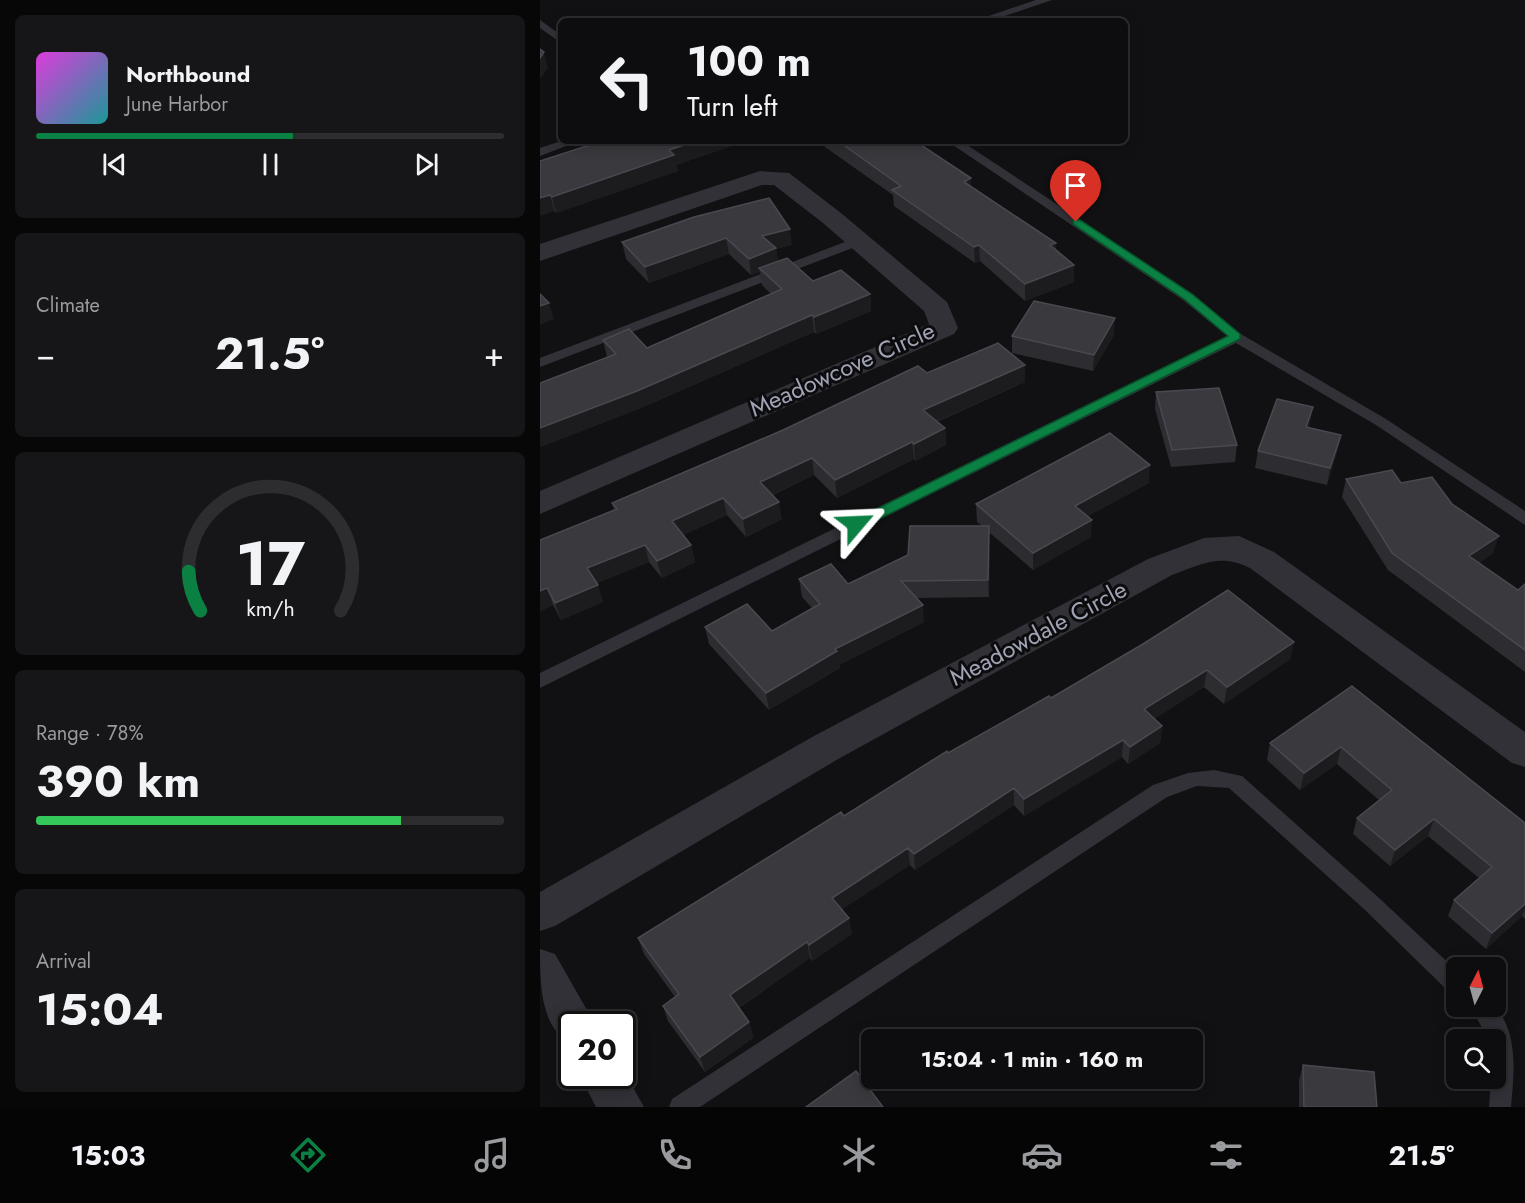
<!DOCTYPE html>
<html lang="en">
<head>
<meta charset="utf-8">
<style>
  body { margin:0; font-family:Jost,sans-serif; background:#161517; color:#f1f3f6; height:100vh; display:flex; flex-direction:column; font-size:22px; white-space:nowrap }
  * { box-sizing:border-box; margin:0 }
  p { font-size:20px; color:#9a9b9e }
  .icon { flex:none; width:33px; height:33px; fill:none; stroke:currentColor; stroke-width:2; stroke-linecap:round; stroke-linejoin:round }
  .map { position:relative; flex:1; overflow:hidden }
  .details { display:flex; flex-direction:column; gap:15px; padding:15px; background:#070708; width:540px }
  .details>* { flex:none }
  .hud { position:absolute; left:18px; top:18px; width:570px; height:126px; border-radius:9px; box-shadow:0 3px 15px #0003,0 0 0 2px #2d2c2e; background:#0d0c0e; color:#f1f3f6; overflow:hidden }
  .needle { width:39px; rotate:6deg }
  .fabs { position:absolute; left:906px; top:957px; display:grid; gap:12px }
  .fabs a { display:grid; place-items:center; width:60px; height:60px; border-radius:9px; background:#0d0c0e; box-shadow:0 3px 15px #0003,0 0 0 2px #2d2c2e; font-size:30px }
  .speed { position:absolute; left:18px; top:1011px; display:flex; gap:12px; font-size:30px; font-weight:700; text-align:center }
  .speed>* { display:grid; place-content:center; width:78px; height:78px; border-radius:50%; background:#0d0c0e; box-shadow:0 3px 15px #0003,0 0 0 2px #2d2c2e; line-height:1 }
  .speed .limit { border:3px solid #111; border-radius:9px; background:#fff; color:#111 }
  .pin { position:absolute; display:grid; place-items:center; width:51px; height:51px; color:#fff; margin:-62px -26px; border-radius:50% 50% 50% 0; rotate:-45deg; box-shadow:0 0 6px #0007 }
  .pin .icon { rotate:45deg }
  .me { position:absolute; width:66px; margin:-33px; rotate:64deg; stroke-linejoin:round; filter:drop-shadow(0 0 4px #0008) }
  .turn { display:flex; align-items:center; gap:21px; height:126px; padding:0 30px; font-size:27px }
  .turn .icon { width:78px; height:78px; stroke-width:2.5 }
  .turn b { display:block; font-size:42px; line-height:51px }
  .big { font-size:45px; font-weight:700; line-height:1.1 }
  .details .tile { flex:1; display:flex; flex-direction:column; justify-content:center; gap:9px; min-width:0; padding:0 21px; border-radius:9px; background:#161517 }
  .details .dial { align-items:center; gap:0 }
  .dial svg { height:156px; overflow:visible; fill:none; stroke:#2d2c2e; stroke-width:7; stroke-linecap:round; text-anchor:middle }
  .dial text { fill:#f1f3f6; stroke:none }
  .song { display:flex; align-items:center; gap:18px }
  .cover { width:72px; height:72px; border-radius:9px; background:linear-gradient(135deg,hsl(300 70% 55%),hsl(180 70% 35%)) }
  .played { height:6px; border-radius:3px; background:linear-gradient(90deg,#0b8043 55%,#2d2c2e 55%) }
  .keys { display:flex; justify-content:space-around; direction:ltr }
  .heat { display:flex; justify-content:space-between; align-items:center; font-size:33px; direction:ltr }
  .charge { height:9px; border-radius:4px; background:linear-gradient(90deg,#34c759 78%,#2d2c2e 0) }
  .trip { position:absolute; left:321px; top:1029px; width:342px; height:60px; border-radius:9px; background:#0d0c0e; box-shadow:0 3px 15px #0003,0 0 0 2px #2d2c2e; font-weight:700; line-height:60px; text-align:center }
  .menu { display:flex; height:96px; justify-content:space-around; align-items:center; background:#050506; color:#9a9b9e }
  .menu .icon { width:42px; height:42px }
  .menu .active { color:#0b8043 }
  .menu b { font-size:27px; color:#f1f3f6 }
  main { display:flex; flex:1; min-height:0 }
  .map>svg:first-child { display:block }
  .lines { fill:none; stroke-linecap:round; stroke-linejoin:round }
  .service { fill:#313137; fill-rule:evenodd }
  .minor { fill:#313137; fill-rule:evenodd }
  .wall { fill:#2d2c30 }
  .shaded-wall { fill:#1c1b1e }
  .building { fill:#39393e; stroke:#494951; stroke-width:1.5 }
  .route { fill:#0b8043; stroke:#07532c; stroke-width:1.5 }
  .labels { text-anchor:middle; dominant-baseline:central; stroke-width:6; stroke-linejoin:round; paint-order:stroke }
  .street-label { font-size:24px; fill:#a0a3b4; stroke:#0c0b0d }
</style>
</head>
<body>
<main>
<section class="details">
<div class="tile">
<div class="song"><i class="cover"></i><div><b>Northbound</b><p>June Harbor</p></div></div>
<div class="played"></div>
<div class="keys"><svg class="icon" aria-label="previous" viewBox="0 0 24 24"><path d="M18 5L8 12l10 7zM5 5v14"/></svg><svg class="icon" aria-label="pause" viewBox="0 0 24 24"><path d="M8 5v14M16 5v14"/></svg><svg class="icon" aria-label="next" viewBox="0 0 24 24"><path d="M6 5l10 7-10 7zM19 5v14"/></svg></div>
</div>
<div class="tile"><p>Climate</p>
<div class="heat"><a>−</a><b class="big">21.5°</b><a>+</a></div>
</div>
<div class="tile dial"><svg viewBox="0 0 100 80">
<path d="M14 69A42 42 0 1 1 86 69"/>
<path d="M14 69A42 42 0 0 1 8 49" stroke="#0b8043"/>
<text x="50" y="56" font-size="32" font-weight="700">17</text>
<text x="50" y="72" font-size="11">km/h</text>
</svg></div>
<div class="tile"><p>Range · 78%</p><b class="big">390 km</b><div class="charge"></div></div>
<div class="tile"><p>Arrival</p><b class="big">15:04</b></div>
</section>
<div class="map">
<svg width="985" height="1107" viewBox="0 0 985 1107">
  <rect width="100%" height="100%" fill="#111012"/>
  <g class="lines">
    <path class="service" d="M496 0H512L450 21H434Z
      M0 20 21 35V43L0 28Z
      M21 141H39L0 156V148Z
      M407 141H421L653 294 701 334 846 419 985 511V525L836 425 696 343 0 688V673L687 336 643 300Z
      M318 237 324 241 323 244 0 367V358Z
      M674 770 702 776 838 897 916 970V994L908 991 824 909 689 788 657 786 627 797 160 1107H129L132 1099 613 785 648 773Z
      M930 1006H955C979 1035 974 1073 971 1107H949L951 1078H956V1040H949Z"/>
    <path class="minor" d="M220 171 249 173 301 213 407 302 418 328 414 334 0 514V491L389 324 384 311 283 223 234 185H222L0 261V244Z
      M699 536 734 552 985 732V767L972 763 710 568C681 553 661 564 632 575L300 758 15 926 0 931V892L274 736 608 559 664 538Z
      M0 949 15 954 55 1024H32V1044C0 1029 0 983 0 949Z
      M82 1068 104 1107H56L40 1076H82Z"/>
  </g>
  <path class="wall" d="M62 141H213L200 143 136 165 138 171 16 213 14 211 0 161Z
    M285 141H375L432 187 516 243V250L534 282 485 301 440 261 435 263 354 206 353 195 285 147Z
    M154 217 252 245 236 249 238 261 273 281 330 294 331 311 276 334 274 332 101 408 0 447V383L67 357 63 340 107 348 231 294 222 285 220 272 211 275 189 254 109 283 86 259 82 242Z
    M574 335 553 371 472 353V336Z
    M485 365V382L397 422 405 428 406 445 375 461 374 459 297 498 274 475 233 495 242 519 206 537 187 515 143 535 151 545 155 562 122 578 109 562 57 583 63 602 21 620 13 605 0 611V540L74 510 72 503 387 373Z
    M616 392 697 445 695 462 631 467 615 409Z
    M770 424 769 428 801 435 797 452 787 485 715 468 718 451Z
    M806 479 861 483 912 504 953 553 939 563 978 590 985 584V672L848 570 802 497Z
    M609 483 548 516 551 537 493 570 450 533 449 597 376 598 384 622 299 665 300 668 229 710 169 644 165 627 232 631 272 608 262 597 259 579 308 584 442 526 437 522 436 504Z
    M754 642 750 659 684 704 664 687 614 719 622 726 620 743 588 764 582 757 484 816 474 805 375 870 370 865 302 909 312 934 272 961 270 958 199 1008 214 1037 165 1072 128 1021 123 1006 135 997 104 954 98 938 304 816 408 753 511 698Z
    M812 686 985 823V919L982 916 946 949 908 916 914 900 939 878 888 836 850 866 813 834 817 818 839 800 797 764 760 790 727 760 730 743Z
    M763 1065 837 1107H759V1080Z"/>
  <path class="shaded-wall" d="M4 52 8 68 0 79V58Z
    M156 141H213L200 143 136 165 138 171 16 213 12 197 129 150Z
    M431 178 432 195 424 182Z
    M10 195 14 211 0 216V198Z
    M250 229 252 245 236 249 239 265 219 268 220 272 211 275 209 259 222 236Z
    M186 238 189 254 109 283 105 267Z
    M516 243 515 260 510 245Z
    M439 245 440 261 435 263 434 247Z
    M534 265V282L485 301V284Z
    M330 294 331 311 276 334 274 317Z
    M9 303 14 319 0 325V306Z
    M272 315 274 332 101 408 0 447V428Z
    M575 318 574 335 553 371 554 355Z
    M485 365V382L384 427 383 410Z
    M773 407 770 424 763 444 766 427Z
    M405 428 406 445 375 461 374 444Z
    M801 435 797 452 787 485 790 468Z
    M372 442 374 459 297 498 295 480Z
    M272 458 274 475 223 499 220 482Z
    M610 465 609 483 535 523V506Z
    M183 498 187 515 136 538 132 521Z
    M239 502 242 519 206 537 203 519Z
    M552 520 551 537 493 570V553Z
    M449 526 450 543 449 597 448 580Z
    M959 536 953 553 924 573 929 556Z
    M105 545 109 562 52 585 47 568Z
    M151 545 155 562 122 578 117 561Z
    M58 585 63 602 21 620 15 603Z
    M7 588 13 605 0 611V591Z
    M383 605 384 622 299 665 300 668 229 710 226 693 295 649Z
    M754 642 750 659 684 704 687 687Z
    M667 670 664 687 603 726 604 709Z
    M622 726 620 743 588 764 590 747Z
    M583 740 582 757 484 816V799Z
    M801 747 797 764 760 790 764 773Z
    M474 788V805L375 870 374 854Z
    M894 819 888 836 850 866 855 850Z
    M368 848 370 865 295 914 292 898Z
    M985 904V909L982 916 946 949 952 933Z
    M309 918 312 934 272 961 269 945Z
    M267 942 270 958 194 1011 190 995Z
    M209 1022 214 1037 165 1072 160 1057Z"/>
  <path class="building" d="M0 49 4 52 0 58Z
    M62 141H156L129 150 134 155 12 197 10 195 0 198V161Z
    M298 141H375L431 178 424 182 516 243 510 245 534 265 485 284 439 245 434 247 352 190 361 186Z
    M229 198 250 229 222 236 236 248 209 259 186 238 105 267 82 242 154 217Z
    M247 258 273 281 301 270 330 294 274 317 272 315 97 391 0 428V383L76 354 63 340 89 329 107 348 242 289 219 268Z
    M0 294 9 303 0 306Z
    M494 301 575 318 554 355 472 336Z
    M458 343 485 365 383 410 405 428 374 444 372 442 295 480 272 458 220 482 239 502 203 519 183 498 132 521 151 545 117 561 105 545 47 568 58 585 15 603 7 588 0 591V540L77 509 72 503 243 430 378 366 387 373Z
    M679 388 697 445 632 450 616 392Z
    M737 399 773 407 766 427 801 435 790 468 718 451Z
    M570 433 610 465 535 506 552 520 493 553 436 504Z
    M852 470 861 483 892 477 912 504 959 536 929 556 978 590 985 584V650L852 553 806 479Z
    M370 526H449L448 580 361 581 383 605 295 649 297 651 226 693 165 627 207 604 232 631 280 604 259 579 291 564 308 584 368 555Z
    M688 590 754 642 687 687 667 670 604 709 622 726 590 747 583 740 484 799 474 788 374 854 368 848 292 898 309 918 269 945 267 942 190 995 209 1022 160 1057 123 1006 139 994 98 938 301 812 304 816 407 751 408 753 509 696 511 698 603 644Z
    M812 686 985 823V904L952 933 914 900 952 867 894 819 855 850 817 818 852 790 801 747 764 773 730 743Z
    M763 1065 834 1072 837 1107H764Z
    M316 1071 343 1107H266Z"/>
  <path class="route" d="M533 220H540L652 294 700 334V339L321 528H312V521L688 336 644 299 533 224Z"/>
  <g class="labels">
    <g class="street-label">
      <text transform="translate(302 369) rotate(-24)">Meadowcove Circle</text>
      <text transform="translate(498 633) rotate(-28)">Meadowdale Circle</text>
    </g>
  </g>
</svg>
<div class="fabs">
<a><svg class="needle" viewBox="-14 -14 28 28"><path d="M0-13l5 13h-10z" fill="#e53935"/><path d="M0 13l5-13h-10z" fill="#9a9b9e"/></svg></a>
<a><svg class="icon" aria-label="search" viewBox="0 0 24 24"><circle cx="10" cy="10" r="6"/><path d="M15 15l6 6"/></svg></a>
</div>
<div class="speed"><div class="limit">20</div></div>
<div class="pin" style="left:536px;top:222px;background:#d93025"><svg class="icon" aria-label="arrive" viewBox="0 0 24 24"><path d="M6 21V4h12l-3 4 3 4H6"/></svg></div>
<svg class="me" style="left:316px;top:524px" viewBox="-20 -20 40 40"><path d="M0-17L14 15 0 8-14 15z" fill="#0b8043" stroke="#fff" stroke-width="4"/></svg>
<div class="trip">15:04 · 1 min · 160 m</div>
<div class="hud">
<div class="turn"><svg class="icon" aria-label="left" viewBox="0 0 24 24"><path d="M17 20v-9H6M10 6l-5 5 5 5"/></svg><div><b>100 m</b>Turn left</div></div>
</div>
</div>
</main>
<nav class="menu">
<b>15:03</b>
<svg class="icon active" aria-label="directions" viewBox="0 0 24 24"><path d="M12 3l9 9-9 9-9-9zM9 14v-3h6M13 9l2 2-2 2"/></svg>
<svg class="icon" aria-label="music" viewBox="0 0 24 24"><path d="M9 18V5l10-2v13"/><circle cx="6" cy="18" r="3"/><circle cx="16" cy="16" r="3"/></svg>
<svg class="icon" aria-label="phone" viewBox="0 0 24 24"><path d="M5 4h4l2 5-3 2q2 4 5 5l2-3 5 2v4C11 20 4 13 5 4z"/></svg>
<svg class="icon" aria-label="climate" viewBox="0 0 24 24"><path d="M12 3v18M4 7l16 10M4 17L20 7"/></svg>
<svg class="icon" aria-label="car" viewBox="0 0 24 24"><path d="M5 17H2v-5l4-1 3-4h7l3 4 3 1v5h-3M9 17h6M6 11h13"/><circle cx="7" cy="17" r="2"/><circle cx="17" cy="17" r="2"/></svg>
<svg class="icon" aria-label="filters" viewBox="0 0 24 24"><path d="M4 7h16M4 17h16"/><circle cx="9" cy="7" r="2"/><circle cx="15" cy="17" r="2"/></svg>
<b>21.5°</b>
</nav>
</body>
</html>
